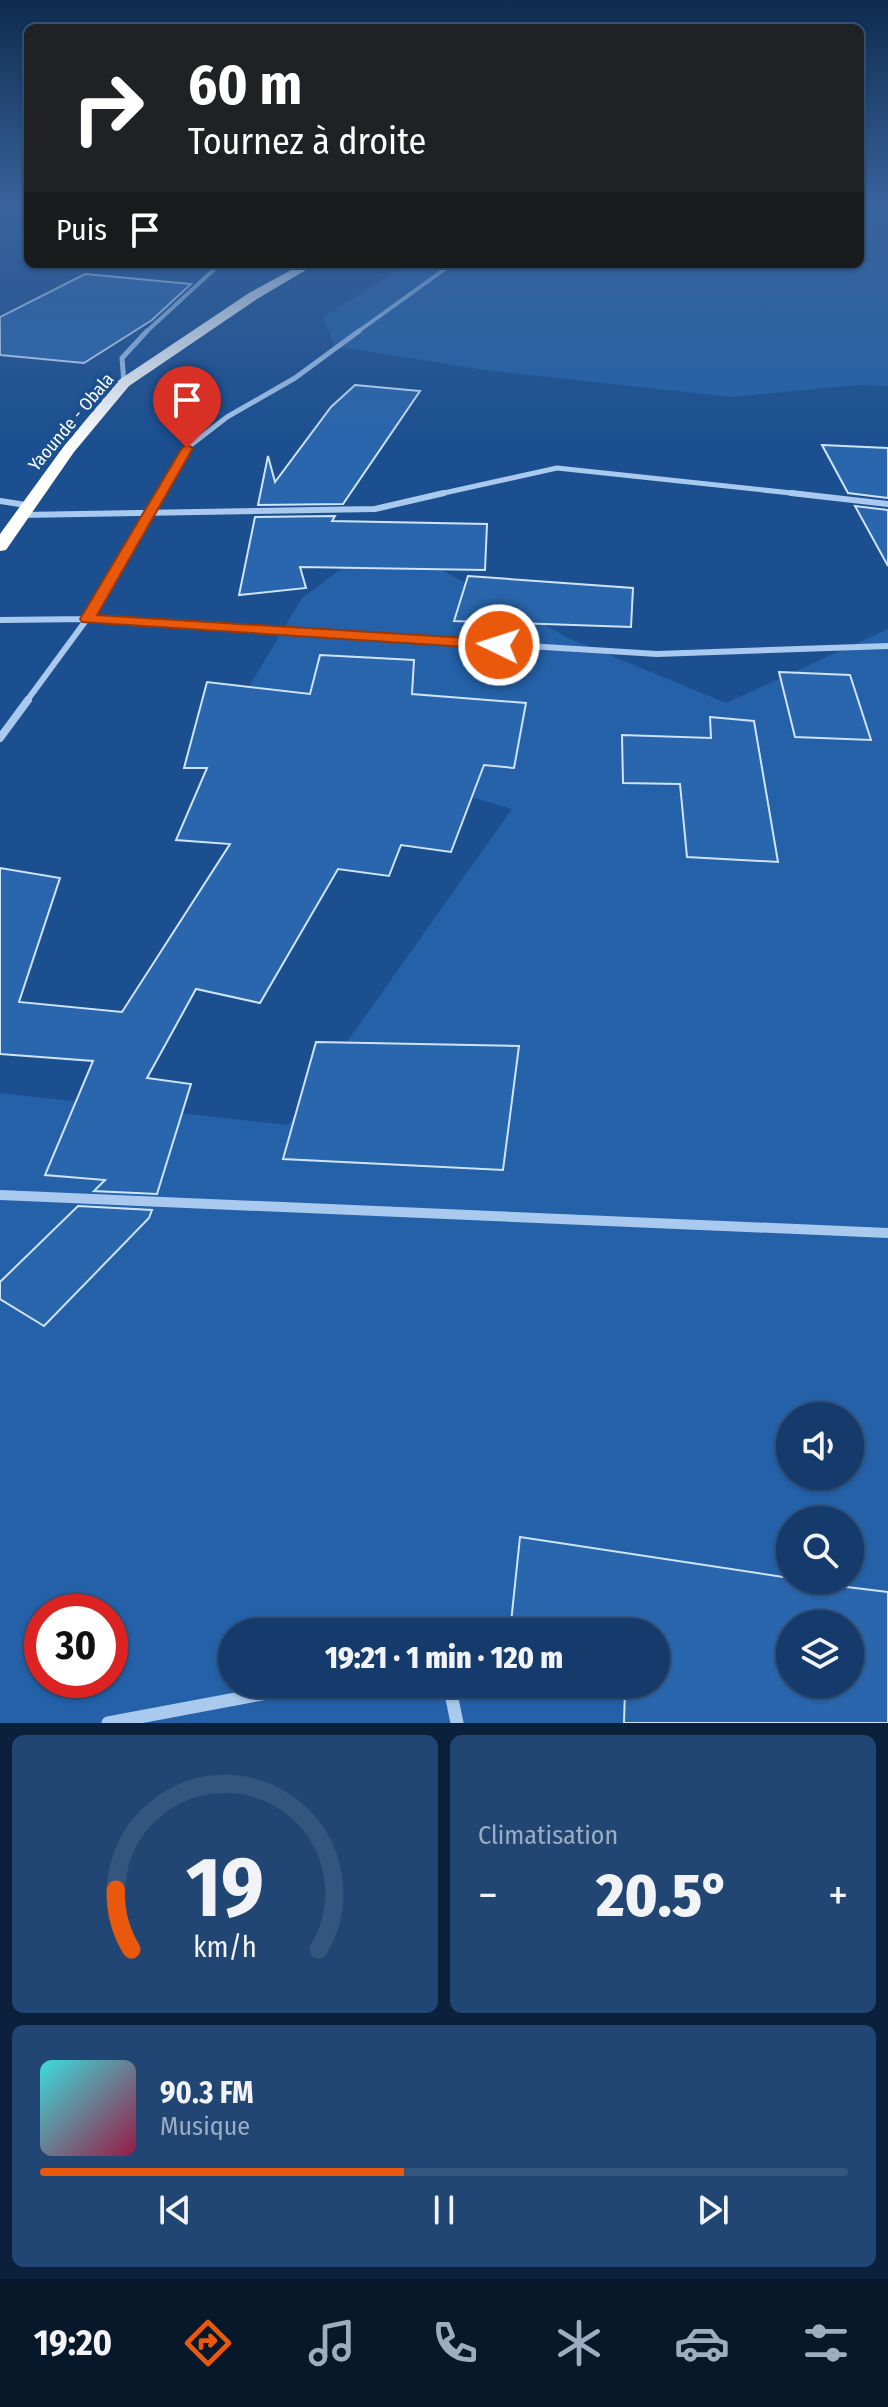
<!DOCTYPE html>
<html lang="fr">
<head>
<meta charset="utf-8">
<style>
  body { margin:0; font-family:"Fira Sans Condensed",sans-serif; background:#214673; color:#f1f3f6; height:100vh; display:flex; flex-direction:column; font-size:30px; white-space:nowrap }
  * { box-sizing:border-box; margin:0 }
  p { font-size:26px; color:#9dadc1 }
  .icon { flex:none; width:44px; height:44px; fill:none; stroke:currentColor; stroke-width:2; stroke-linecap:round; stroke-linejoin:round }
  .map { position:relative; height:1723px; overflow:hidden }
  .side { display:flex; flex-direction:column; gap:12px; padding:12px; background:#0b203b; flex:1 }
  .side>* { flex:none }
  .hud { position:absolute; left:24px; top:24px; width:840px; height:244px; border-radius:12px; box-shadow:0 2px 6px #0004,0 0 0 2px #33557e; background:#202124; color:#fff; overflow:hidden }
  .controls { position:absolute; left:776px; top:1402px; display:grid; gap:16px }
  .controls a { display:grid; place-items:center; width:88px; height:88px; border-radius:50%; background:#143b6b; box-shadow:0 2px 6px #0004,0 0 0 2px #33557e; font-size:40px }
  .speed { position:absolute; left:24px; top:1594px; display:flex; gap:16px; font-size:40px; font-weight:700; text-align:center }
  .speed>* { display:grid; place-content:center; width:104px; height:104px; border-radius:50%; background:#143b6b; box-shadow:0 2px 6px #0004,0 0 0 2px #33557e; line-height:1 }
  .speed .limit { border:12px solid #d22; background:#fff; color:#111 }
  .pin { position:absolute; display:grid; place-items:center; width:68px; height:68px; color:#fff; margin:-82px -34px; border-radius:50% 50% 50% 0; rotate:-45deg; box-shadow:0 0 8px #0007 }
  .pin .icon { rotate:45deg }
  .me { position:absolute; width:88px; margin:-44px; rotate:274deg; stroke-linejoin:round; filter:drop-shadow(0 0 6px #0008) }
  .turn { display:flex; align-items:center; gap:28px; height:168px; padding:0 32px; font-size:36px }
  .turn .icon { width:104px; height:104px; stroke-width:2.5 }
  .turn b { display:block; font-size:56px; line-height:68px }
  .then { display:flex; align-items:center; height:76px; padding:0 32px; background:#0003; gap:16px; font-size:30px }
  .big { font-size:60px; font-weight:800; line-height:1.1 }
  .side .tile { flex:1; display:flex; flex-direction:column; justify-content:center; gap:12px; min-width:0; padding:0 28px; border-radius:12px; background:#214673 }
  .side .dial { align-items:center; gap:0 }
  .dial svg { height:208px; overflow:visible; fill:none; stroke:#33557e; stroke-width:7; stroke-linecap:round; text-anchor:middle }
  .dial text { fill:#f1f3f6; stroke:none }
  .song { display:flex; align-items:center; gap:24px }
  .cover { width:96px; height:96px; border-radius:12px; background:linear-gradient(135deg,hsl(180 70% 55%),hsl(340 70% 35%)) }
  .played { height:8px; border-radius:4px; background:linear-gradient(90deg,#ea580c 45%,#33557e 45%) }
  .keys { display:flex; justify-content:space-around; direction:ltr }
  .heat { display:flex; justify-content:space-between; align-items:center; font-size:44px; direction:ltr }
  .side .tiles { flex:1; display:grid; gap:12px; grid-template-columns:1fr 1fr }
  .tile:last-child { grid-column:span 2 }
  .trip { position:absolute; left:218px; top:1618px; width:452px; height:80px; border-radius:40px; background:#143b6b; box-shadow:0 2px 6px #0004,0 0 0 2px #33557e; font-weight:800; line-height:80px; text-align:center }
  .dock { display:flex; height:128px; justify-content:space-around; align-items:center; background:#08182b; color:#9dadc1 }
  .dock .icon { width:56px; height:56px }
  .dock .selected { color:#ea580c }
  .dock b { font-size:36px; color:#f1f3f6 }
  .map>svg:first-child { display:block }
  .green { fill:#2461a8; fill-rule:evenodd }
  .building { fill:#2a66ad; stroke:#cfe3fa; stroke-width:2; fill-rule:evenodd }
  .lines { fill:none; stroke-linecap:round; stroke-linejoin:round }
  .street-far5 { stroke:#a9c9ee; stroke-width:4 }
  .street-far4 { stroke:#a9c9ee; stroke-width:5 }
  .street-far3 { stroke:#a9c9ee; stroke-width:6 }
  .street-far2 { stroke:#a9c9ee; stroke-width:8 }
  .street-far1 { stroke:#a9c9ee; stroke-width:10 }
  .street { stroke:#a9c9ee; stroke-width:13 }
  .highway { fill:#fff; fill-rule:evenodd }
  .route { fill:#ea580c; stroke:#983908; stroke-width:2 }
  .labels { text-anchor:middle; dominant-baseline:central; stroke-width:8; stroke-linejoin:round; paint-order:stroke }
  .far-street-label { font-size:18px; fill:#fff; stroke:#1b4f8f }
</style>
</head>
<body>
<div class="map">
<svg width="888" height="1723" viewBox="0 0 888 1723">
  <rect width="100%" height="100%" fill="#1b4f8f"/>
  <path class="green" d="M860 205H888V386L858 385 731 397 484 370 334 346 324 317 407 264H860Z
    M382 538 571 639 726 703 888 629V1723H0V1093L288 1125 512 809 226 725 302 598ZM790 1416H850V1476H790ZM790 1520H850V1580H790ZM42 1612H110V1680H42ZM790 1624H850V1684H790ZM232 1632H656V1684H232Z"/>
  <path class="building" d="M85 274 191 284 152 320 84 363 0 355V317Z
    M355 385 420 391 343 504 258 505 268 456 275 482 331 407Z
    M822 445 888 448V498L848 493Z
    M855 506 888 510V566Z
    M335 516 332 521 487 524 485 570 300 567 306 588 239 595 255 517Z
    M468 576 633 588 631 627 454 621Z
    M320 655 414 660 412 694 526 703 514 768 484 765 451 852 401 845 389 876 338 869 260 1003 196 989 147 1078 191 1084 157 1194 94 1191 105 1180 45 1175 93 1061 0 1054V868L60 878 19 1002 122 1012 230 844 176 840 207 768H184L207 682 310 694Z
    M779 672 850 675 871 740 795 737Z
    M710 717 754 721 778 862 687 857 680 784 623 783 622 735 711 738Z
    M316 1042 519 1046 503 1170 283 1159Z
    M78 1206 152 1210 149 1218 44 1326 0 1299V1282Z
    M520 1537 790 1578V1580L888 1592V1723H624L625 1689 592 1684H656V1632H510ZM790 1624H850V1684H790Z"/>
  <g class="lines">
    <path class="street-far5" d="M145 333 220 264
      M356 333 452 264"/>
    <path class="street-far4" d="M124 383 122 358 147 331
      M159 495 187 448 227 417 295 378 359 331
      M435 495 557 468 810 495"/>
    <path class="street-far3" d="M791 493 888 504
      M0 501 26 505
      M21 515 375 509 444 493
      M0 620 87 619 657 654 888 646
      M26 702 87 619 160 493"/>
    <path class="street-far2" d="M0 738 28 700"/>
    <path class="street-far1" d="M0 1195 888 1233"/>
    <path class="street" d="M449 1684 457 1723
      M108 1723 315 1684"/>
    <path class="highway" d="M302 264H316L257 299 129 386 74 452 6 550 0 551V534L64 446 119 380 249 293Z"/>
  </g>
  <linearGradient id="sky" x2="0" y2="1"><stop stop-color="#0f2b4f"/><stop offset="0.46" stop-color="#39639b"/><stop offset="1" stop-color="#39639b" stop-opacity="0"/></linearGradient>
  <rect width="888" height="446" fill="url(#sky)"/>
  <path class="route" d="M187 445 193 448 97 615 499 640 506 645 499 649 82 622 80 619 182 448Z"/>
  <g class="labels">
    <g class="far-street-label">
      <text transform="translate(71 422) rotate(-50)">Yaounde - Obala</text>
    </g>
  </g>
</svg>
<div class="controls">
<a><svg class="icon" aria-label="sound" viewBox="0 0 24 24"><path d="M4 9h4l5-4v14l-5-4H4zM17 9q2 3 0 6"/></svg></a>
<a><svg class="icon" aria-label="search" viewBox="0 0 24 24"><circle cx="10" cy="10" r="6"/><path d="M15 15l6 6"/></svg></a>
<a><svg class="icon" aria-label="layers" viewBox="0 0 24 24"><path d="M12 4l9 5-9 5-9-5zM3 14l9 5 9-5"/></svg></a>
</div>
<div class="speed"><div class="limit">30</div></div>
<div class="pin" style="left:187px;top:448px;background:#d93025"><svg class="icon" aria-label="arrive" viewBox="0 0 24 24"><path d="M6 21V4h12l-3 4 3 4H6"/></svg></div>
<svg class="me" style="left:499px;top:645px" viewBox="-20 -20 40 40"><circle r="17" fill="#ea580c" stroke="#fff" stroke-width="3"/><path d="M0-11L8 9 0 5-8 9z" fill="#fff"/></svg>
<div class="trip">19:21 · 1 min · 120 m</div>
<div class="hud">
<div class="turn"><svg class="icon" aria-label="right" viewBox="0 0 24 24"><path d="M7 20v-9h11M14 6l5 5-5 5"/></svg><div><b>60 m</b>Tournez à droite</div></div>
<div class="then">Puis<svg class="icon" aria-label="arrive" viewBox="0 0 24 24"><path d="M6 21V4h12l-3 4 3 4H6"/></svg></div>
</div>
</div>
<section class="side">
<div class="tiles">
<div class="tile dial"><svg viewBox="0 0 100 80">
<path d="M14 69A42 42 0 1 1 86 69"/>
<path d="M14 69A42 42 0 0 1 8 46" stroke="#ea580c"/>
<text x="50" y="56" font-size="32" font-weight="700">19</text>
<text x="50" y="72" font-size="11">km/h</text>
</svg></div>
<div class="tile"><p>Climatisation</p>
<div class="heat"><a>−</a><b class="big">20.5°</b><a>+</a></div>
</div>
<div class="tile">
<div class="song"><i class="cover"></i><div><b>90.3 FM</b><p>Musique</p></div></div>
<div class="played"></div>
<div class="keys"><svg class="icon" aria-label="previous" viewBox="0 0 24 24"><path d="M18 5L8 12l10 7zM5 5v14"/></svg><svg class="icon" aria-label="pause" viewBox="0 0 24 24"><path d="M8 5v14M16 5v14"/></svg><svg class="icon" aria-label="next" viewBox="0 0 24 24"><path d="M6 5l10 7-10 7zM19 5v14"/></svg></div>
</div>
</div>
</section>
<nav class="dock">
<b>19:20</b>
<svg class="icon selected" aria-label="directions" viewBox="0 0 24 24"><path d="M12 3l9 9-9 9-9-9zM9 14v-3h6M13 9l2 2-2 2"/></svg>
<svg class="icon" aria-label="music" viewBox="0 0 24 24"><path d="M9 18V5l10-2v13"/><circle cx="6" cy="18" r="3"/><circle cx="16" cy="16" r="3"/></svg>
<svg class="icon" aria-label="phone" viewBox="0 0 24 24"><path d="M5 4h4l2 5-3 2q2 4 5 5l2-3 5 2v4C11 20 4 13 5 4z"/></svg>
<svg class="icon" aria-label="climate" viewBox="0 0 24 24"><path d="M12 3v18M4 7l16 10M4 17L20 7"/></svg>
<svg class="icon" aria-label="car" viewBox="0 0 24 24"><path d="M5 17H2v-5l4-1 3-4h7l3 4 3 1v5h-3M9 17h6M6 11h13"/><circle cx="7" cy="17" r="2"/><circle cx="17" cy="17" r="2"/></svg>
<svg class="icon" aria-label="filters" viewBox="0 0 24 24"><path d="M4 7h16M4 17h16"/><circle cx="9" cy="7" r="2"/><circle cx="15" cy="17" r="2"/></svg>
</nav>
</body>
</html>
